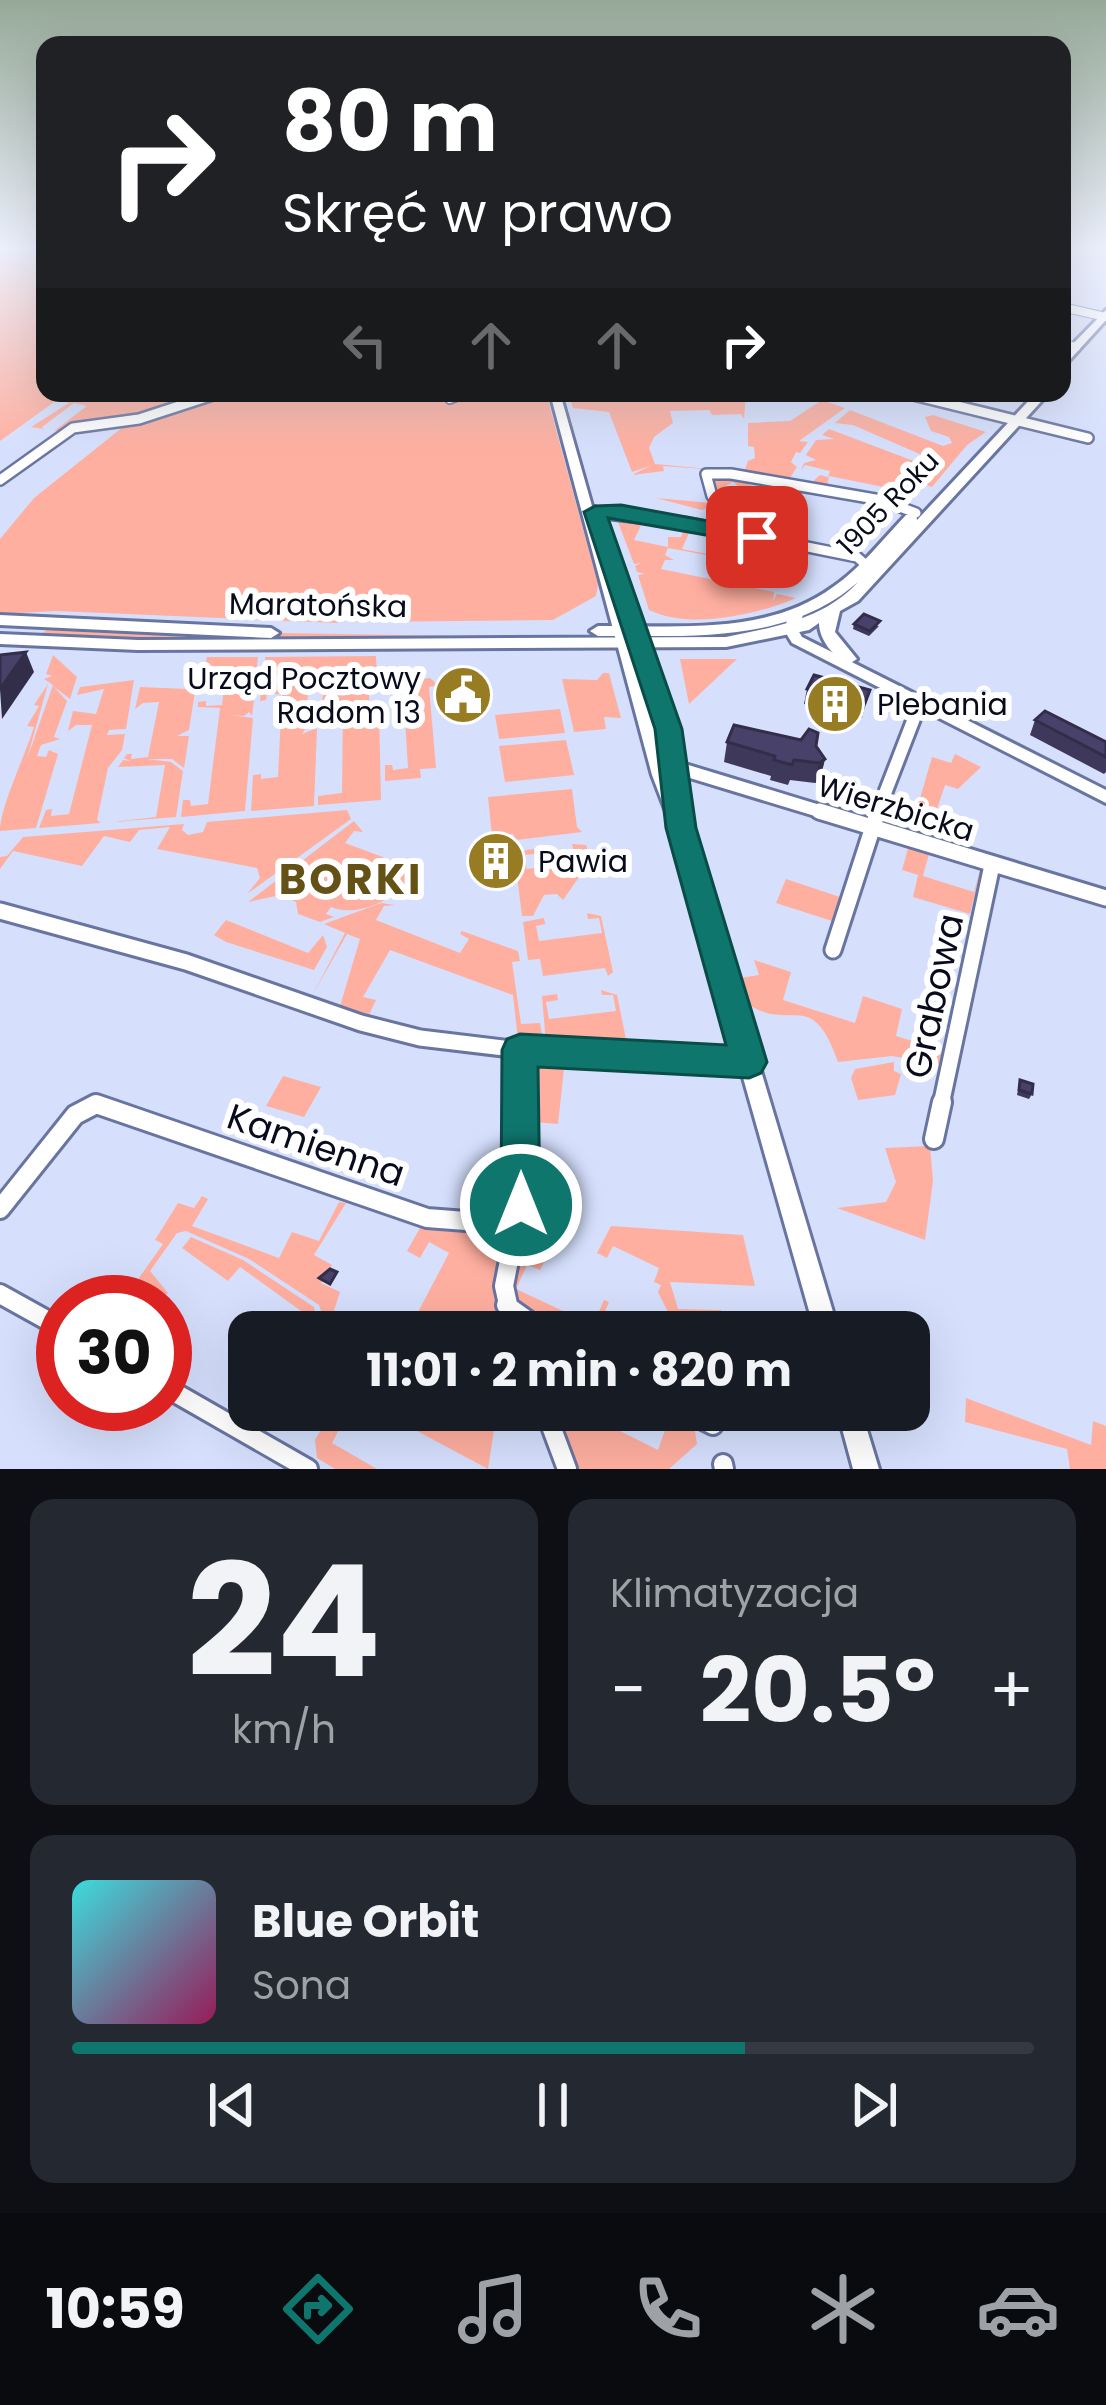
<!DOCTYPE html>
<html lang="pl">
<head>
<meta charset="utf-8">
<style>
  body { margin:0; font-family:Poppins,sans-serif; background:#242831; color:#f1f3f6; height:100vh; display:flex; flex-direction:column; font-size:45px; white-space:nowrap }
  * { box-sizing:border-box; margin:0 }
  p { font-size:39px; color:#9ea1a6 }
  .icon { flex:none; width:66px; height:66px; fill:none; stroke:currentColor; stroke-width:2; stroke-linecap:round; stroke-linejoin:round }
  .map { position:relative; height:1469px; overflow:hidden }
  .side { display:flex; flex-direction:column; gap:30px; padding:30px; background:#0d0f14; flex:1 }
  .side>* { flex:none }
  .banner { position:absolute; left:36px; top:36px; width:1035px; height:366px; border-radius:24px; box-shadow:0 12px 48px #0002; background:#202124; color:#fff; overflow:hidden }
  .speed { position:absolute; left:36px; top:1275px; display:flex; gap:24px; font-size:60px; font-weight:700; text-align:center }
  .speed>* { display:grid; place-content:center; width:156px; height:156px; border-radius:50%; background:#171b24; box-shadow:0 12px 48px #0002; line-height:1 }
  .speed .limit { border:18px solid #d22; background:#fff; color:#111 }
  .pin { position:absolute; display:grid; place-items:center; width:102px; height:102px; color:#fff; margin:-51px; border-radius:24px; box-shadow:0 6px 18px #0006 }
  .me { position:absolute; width:132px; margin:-66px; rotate:0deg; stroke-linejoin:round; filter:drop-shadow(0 0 9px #0008) }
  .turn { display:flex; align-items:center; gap:42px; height:252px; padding:0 48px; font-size:54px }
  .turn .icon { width:156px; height:156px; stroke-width:2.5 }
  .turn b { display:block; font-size:84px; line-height:102px }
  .lanes { display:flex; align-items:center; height:114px; padding:0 48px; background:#0003; justify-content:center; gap:60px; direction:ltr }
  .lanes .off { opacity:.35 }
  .big { font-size:90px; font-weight:700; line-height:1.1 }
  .side .widget { flex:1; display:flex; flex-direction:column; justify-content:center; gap:18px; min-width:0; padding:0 42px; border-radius:24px; background:#242831 }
  .side .dial { align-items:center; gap:0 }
  .dial b { font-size:156px; line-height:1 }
  .song { display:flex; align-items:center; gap:36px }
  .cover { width:144px; height:144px; border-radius:18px; background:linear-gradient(135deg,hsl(180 70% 55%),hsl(330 70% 35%)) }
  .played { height:12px; border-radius:6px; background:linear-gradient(90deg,#0f766e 70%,#363941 70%) }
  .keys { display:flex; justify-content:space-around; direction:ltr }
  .heat { display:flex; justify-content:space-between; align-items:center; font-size:66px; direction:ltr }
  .side .tiles { flex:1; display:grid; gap:30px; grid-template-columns:1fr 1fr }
  .widget:last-child { grid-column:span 2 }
  .trip { position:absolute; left:228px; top:1311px; width:702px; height:120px; border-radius:24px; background:#171b24; box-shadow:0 12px 48px #0002; font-weight:700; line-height:120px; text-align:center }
  .dock { display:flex; height:192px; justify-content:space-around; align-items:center; background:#090b0e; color:#9ea1a6 }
  .dock .icon { width:84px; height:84px }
  .dock .selected { color:#0f766e }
  .dock b { font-size:54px; color:#f1f3f6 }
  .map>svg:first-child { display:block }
  .green { fill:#ffafa0 }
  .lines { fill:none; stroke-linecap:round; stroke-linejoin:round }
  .pedestrian-far1-casing { stroke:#6975a1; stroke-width:9 }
  .pedestrian-casing { stroke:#6975a1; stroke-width:12 }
  .minor-far4-casing { stroke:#6975a1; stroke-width:10 }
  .minor-far3-casing { stroke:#6975a1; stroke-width:14 }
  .minor-far2-casing { stroke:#6975a1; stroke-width:18 }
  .minor-far1-casing { stroke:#6975a1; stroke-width:21 }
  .minor-casing { stroke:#6975a1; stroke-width:24 }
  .tertiary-casing { stroke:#6975a1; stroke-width:6 }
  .primary-casing { stroke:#6975a1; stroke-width:6 }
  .pedestrian-far1 { stroke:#fff; stroke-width:6 }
  .pedestrian { stroke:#fff; stroke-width:8 }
  .minor-far4 { stroke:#fff; stroke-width:8 }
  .minor-far3 { stroke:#fff; stroke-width:9 }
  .minor-far2 { stroke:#fff; stroke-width:12 }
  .minor-far1 { stroke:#fff; stroke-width:15 }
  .minor { stroke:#fff; stroke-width:18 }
  .tertiary { fill:#fff; fill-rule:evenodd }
  .primary { fill:#fff; fill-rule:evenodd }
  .wall { fill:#3e385b }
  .shaded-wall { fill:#322e4a }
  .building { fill:#48416a; stroke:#322e4a; stroke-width:3 }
  .route { fill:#0f766e; stroke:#0a4d48; stroke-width:3 }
  .labels { text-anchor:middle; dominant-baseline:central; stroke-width:12; stroke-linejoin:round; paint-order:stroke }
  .far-street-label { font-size:27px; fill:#070b1b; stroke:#fff }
  .street-label { font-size:30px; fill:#070b1b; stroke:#fff }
  .poi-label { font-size:30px; fill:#070b1b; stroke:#fff; text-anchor:start }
  .near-street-label { font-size:36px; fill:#070b1b; stroke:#fff }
  .district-label { font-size:42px; font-weight:bold; letter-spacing:3px; fill:#635115; stroke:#fff }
</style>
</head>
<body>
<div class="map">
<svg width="1106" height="1469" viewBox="0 0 1106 1469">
  <rect width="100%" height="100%" fill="#d6e0fd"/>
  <path class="green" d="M0 247H45V393H210L144 415 54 431 87 406 74 403 42 427 44 429 31 427 69 403 57 400 0 441Z
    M226 393H546L598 584 596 596 553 620 349 622 355 593 325 594 320 617H333L338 623 56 611 0 614V539L34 498 128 423Z
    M568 393H746L744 419 741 414 712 415 709 410 670 411 673 423 654 437 649 448 655 464 731 471 663 466 664 471 632 475 650 466 632 472 609 412 573 408Z
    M822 400 845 408 799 441 808 442 800 453 796 452 791 462 797 467 788 481 744 472 748 461 755 458 754 447 748 446V423L790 421Z
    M850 410 943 446 952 443 949 437 931 431 925 417 933 415 986 432 967 445 932 487 923 484 913 493 829 476 827 487 810 484 820 475 828 477 830 471 805 465 801 471 804 463 816 460 806 455 816 440 834 439 822 435 829 429 927 466 928 471 938 462 853 425 835 423Z
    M730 475 758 489 773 483 759 512 726 506 710 523 716 505 702 510 656 498 711 503 710 498 721 494 744 506 756 501 733 482 718 490 714 478Z
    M615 514 643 521 634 540 668 547V537H681L683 532 689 533 682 549 707 554 712 549 706 561V555L668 548 665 555 674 560H665L661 569 774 592 773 601 777 594 796 598C757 615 689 630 649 610L638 575 645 574 637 572 635 566 641 563 634 564Z
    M48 629 451 636 453 638 153 642 37 637Z
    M53 655 77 677 70 699 53 686 67 701 54 737 60 739 41 745 37 756 46 757 49 750 58 754 36 828 0 831C0 807 25 756 34 727L27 726 39 706 34 705 48 684 27 759 53 685 44 679 52 676 46 674Z
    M376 656 377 679 369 681V709H379L381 800 318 805V796L342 793 343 707 328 708 327 713 321 714 323 694 345 696V672L324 678 323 670 267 675 265 657Z
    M207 657H258L256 674 248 678 246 691H255L252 716 249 712 244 716 230 715 253 718 245 811 181 817 183 800H190L191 806 208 804 220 708 198 707V702L206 701V706L222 705 225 680H210L208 686H201Z
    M680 659H737L689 704Z
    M603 673H609L621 718 604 717 606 729 574 732 562 679 597 680Z
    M430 678 438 685 429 687 436 768 420 769 421 778 385 781V765H392L393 770 408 768 403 686 389 687 383 693 382 684Z
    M134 680 126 729 109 730 107 735 125 734 122 750 108 768 97 820 101 823 39 828 46 810 52 809 51 816 69 814 92 725H76L68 731 73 711 96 714 104 689 77 695 80 687Z
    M308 680 307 726 302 734 317 728 314 806 251 811 253 775 261 774V779L278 777 282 694H267L266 700 260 701 262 685 295 686 296 681Z
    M189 683 196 685 189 730 177 736H189L184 768 172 759H147L171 762 183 771 176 817 112 822 156 817 165 765 118 767 123 760 130 761 124 758 127 754H132L131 759 148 757 159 702 143 703 135 709 140 687 187 689Z
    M560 709 565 733 499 739 495 715Z
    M566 740 574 775 505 782 499 746Z
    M955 754 981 767 958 789 945 785 934 818 916 812 932 757 951 763Z
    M572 789 577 827 582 832 516 840 513 834 492 836 488 797Z
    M347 810 351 819 247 894 260 878 257 868 157 849 170 827 139 830 130 842 104 836 82 866 13 851 0 869V857L7 856 23 837 184 824 182 830 188 835 203 832 207 822Z
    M354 821 363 832 354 831 345 843 423 872 417 881 410 879C394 900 357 918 331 907L326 914 334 917 320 922 298 914 296 902 280 895 248 902Z
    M883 838 964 863 929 854 923 876 974 892 980 870 966 863 981 868 970 914 913 897 918 875 902 870 908 848 878 839Z
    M572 844 586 845 591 860 563 900 557 894 544 895 533 916H522L514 852 534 849 535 854 524 855 527 869 586 862 583 849H573Z
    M786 879 840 897 832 921 776 903Z
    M381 903 395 905 384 906 376 920 460 953 469 939 460 934 462 931 518 951 520 961 512 962 521 1024 540 1023 543 1042 518 1040 513 995 390 950 363 997 376 1000 369 1015 340 1006 360 939 347 934 312 996 345 933 324 924Z
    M587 913 601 916 613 972 608 976 605 968 543 976 540 959 528 960 523 922 544 918 545 924 536 926 539 941 602 933 599 918 588 919Z
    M226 920 308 953 323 935 327 947 314 970 226 942 214 935Z
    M754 960 791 972 783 1000 855 1023 863 996 902 1009 896 1036 942 1050 939 1064 892 1056 838 1062C810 982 789 1038 743 1000L740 978 759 975Z
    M601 990 617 995 627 1044 546 1043 542 996 557 994 558 1000 546 1002 549 1019 616 1011 613 995H602Z
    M543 1060H565L558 1124 532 1122 531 1069Z
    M894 1062V1071L901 1074 895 1095 858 1100 851 1078 855 1069Z
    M283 1076 321 1087 304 1117 266 1106Z
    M930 1146 933 1181 925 1240 837 1208 886 1202 896 1182 885 1148Z
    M202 1196 208 1199 192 1226 279 1258 292 1232 319 1241 339 1202 346 1203 314 1255 332 1265 321 1283 340 1292 327 1332H306L321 1311 319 1305 249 1259 186 1231 177 1233 150 1271 168 1293 159 1302H122L163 1244 155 1240 178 1203 194 1208Z
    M611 1226 743 1235 755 1286 670 1282 678 1309 721 1310 722 1332H690L678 1320V1332L658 1292 661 1285 654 1282 659 1268 613 1246 607 1258 597 1253Z
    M420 1228 503 1235 506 1332H400L411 1312 417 1314 449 1253 429 1242 420 1258 407 1251Z
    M191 1237 243 1260 314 1307 315 1313 300 1332H294L308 1316 240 1267 228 1281 182 1248Z
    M522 1252 544 1262 540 1270 527 1265 516 1289 593 1325 604 1300 609 1302 596 1332H553L510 1301 516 1259Z
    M966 1398 1091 1445 1093 1421 1106 1426V1469H1070L1067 1449 965 1422Z
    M322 1410H365L358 1424 345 1418 332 1443 377 1469H335L317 1458 315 1440 325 1423 317 1418Z
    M378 1410H497L488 1469Z
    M551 1410H578L658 1450 671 1413 694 1425 697 1444 669 1469H573Z"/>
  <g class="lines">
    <g class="pedestrian-far1-casing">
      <path id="pedestrian-far1" d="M458 396 466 393"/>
    </g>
    <g class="pedestrian-casing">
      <path id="pedestrian" d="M450 399 466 393"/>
    </g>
    <g class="minor-far4-casing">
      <path id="minor-far4" d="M1062 307 1106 317
        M1062 344 1076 347
        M904 393 917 396
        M210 396 220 393"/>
    </g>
    <g class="minor-far3-casing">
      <path id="minor-far3" d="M905 393 1088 438
        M0 480 73 428 139 419 219 393
        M712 496 706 474H731L881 500 916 513
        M587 512 689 523 857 557 866 565"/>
    </g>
    <g class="minor-far2-casing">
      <path id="minor-far2" d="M671 766 829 814
        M877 814 920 703"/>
    </g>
    <g class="minor-far1-casing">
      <path id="minor-far1" d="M819 811 1106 898
        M0 911 186 962 361 1023 420 1038 520 1050 749 1062
        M833 950 878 811
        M520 1050 521 1105
        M94 1105H100
        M941 1105 992 865"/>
    </g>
    <g class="minor-casing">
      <path id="minor" d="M934 1139 942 1102
        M0 1209 75 1115 96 1104 427 1218 479 1222 515 1215
        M0 1294 63 1329
        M506 1305 544 1332
        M514 1332 504 1286 522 1194 521 1102
        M165 1387 308 1469
        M545 1410 567 1469
        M683 1410 713 1425
        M723 1464 724 1469"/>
    </g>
    <g class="tertiary-casing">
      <path id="tertiary" d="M550 393H560L592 506 600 509 675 729 685 802 680 807 689 830 839 1332H815L673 830 652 775ZM621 609 661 729 665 764Z
        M796 611 803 615 798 630 802 637 1106 790V803L792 643 784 630 789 615Z
        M837 1410H861L879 1469H853Z"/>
    </g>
    <g class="primary-casing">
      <path id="primary" d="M1106 310V320L1066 364 1062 366V355Z
        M1036 393H1049L858 601 840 611 835 632 857 659 849 664C834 658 819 640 819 623L809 630 726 647 138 650 0 644V634L138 640 726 637C774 627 823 620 858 582 787 645 687 635 598 636L590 631 598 626C677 625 766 636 833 587 861 568 883 539 906 515H916L917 520Z
        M0 615 271 628 279 633 271 638 0 625Z"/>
    </g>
    <use href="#pedestrian-far1" class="pedestrian-far1"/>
    <use href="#pedestrian" class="pedestrian"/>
    <use href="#minor-far4" class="minor-far4"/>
    <use href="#minor-far3" class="minor-far3"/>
    <use href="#minor-far2" class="minor-far2"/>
    <use href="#minor-far1" class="minor-far1"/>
    <use href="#minor" class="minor"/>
    <use href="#tertiary" class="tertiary"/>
    <use href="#primary" class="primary"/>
  </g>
  <path class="wall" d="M854 624 879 626 869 636 853 629Z
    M807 689 870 690 862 718 804 704Z
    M1035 720 1106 742V772L1104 774 1030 735Z
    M727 742 816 746 825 759 820 779 815 783 790 780 788 785 770 780 771 776 724 762Z
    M1020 1080 1032 1094 1029 1099 1017 1095Z"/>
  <path class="shaded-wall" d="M26 652 34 672 2 719 0 689Z
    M825 759 820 779 815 783 819 763Z"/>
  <path class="building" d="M864 614 880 621 870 631 854 624Z
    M26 652 0 689V655Z
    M814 675 870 690 865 703 807 689Z
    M1045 711 1106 742V757L1035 720Z
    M734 725 801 740 809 729 818 733 816 746 825 759 819 763 794 760 792 765 774 760 775 756 727 742Z
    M1020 1080 1033 1084 1032 1094 1019 1090Z
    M330 1269 337 1272 330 1284 319 1278Z
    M679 1316H691V1329L679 1328Z"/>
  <linearGradient id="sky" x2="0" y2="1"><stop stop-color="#96a997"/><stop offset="0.55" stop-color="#edf1fe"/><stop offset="1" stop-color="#edf1fe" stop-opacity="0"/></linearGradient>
  <rect width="1106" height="452" fill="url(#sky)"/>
  <path class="route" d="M621 505 757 530 768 537 757 544 608 518 682 729 696 828 767 1062 761 1073 749 1078 538 1067 540 1205 535 1219 521 1225 507 1219 501 1205 502 1050 507 1039 520 1034 726 1045 666 828 655 729 584 512 595 506Z"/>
  <defs>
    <g id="civic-disc" transform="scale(3)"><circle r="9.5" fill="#977c24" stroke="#fff"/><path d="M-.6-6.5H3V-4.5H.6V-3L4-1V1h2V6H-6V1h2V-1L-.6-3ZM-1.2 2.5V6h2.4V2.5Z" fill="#fff"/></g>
    <g id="building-disc" transform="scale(3)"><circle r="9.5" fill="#977c24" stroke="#fff"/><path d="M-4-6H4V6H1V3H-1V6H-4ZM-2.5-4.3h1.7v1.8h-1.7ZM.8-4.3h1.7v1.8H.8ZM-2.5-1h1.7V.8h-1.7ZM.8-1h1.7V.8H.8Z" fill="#fff"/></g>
  </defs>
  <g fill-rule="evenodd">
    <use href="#civic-disc" x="463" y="695"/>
    <use href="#building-disc" x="835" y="704"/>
    <use href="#building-disc" x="496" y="861"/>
  </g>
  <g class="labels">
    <g class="far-street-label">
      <text transform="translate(888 503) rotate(-46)">1905 Roku</text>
    </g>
    <g class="street-label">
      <text transform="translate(318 605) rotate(1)">Maratońska</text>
      <text transform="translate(896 808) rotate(17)">Wierzbicka</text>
    </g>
    <g class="poi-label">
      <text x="421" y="678" text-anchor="end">Urząd Pocztowy<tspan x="421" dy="34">Radom 13</tspan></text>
      <text x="877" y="704">Plebania</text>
      <text x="538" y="861">Pawia</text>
    </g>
    <g class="near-street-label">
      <text transform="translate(934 996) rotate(-78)">Grabowa</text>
      <text transform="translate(316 1145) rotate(19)">Kamienna</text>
    </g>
    <g class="district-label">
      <text x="351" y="879">BORKI</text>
    </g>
  </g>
</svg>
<div class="speed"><div class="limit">30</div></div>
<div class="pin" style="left:757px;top:537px;background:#d93025"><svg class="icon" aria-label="arrive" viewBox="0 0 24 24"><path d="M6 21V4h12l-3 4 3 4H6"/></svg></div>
<svg class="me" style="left:521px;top:1205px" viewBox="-20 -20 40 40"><circle r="17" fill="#0f766e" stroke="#fff" stroke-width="3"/><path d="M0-11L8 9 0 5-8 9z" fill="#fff"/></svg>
<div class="trip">11:01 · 2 min · 820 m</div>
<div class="banner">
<div class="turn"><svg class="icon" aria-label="right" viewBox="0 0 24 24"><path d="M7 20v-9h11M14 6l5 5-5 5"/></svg><div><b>80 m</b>Skręć w prawo</div></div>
<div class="lanes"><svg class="icon off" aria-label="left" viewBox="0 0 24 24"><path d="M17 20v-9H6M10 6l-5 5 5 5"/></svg><svg class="icon off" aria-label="ahead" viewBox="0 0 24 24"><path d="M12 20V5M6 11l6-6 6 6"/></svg><svg class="icon off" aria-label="ahead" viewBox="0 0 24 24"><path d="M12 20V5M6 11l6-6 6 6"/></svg><svg class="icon" aria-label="right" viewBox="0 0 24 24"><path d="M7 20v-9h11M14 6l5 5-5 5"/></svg></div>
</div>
</div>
<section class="side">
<div class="tiles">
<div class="widget dial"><b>24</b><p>km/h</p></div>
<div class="widget"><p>Klimatyzacja</p>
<div class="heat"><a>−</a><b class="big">20.5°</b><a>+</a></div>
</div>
<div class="widget">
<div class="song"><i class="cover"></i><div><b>Blue Orbit</b><p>Sona</p></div></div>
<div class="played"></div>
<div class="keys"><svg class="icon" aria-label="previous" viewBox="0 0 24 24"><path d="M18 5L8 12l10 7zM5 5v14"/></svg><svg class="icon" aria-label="pause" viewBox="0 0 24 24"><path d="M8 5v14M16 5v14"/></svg><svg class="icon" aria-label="next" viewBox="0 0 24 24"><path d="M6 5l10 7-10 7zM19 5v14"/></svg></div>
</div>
</div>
</section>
<nav class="dock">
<b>10:59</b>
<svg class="icon selected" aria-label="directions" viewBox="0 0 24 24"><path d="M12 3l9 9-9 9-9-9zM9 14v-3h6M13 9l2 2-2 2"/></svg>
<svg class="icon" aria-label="music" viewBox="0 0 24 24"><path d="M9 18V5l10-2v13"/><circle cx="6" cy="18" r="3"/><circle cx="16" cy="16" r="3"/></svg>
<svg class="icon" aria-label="phone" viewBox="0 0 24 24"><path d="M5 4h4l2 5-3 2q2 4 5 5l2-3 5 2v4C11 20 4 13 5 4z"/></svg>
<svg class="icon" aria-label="climate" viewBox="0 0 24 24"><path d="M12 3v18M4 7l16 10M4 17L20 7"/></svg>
<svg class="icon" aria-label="car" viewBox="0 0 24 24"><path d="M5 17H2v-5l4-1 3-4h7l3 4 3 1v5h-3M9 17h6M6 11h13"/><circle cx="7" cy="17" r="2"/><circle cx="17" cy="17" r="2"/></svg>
</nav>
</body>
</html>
